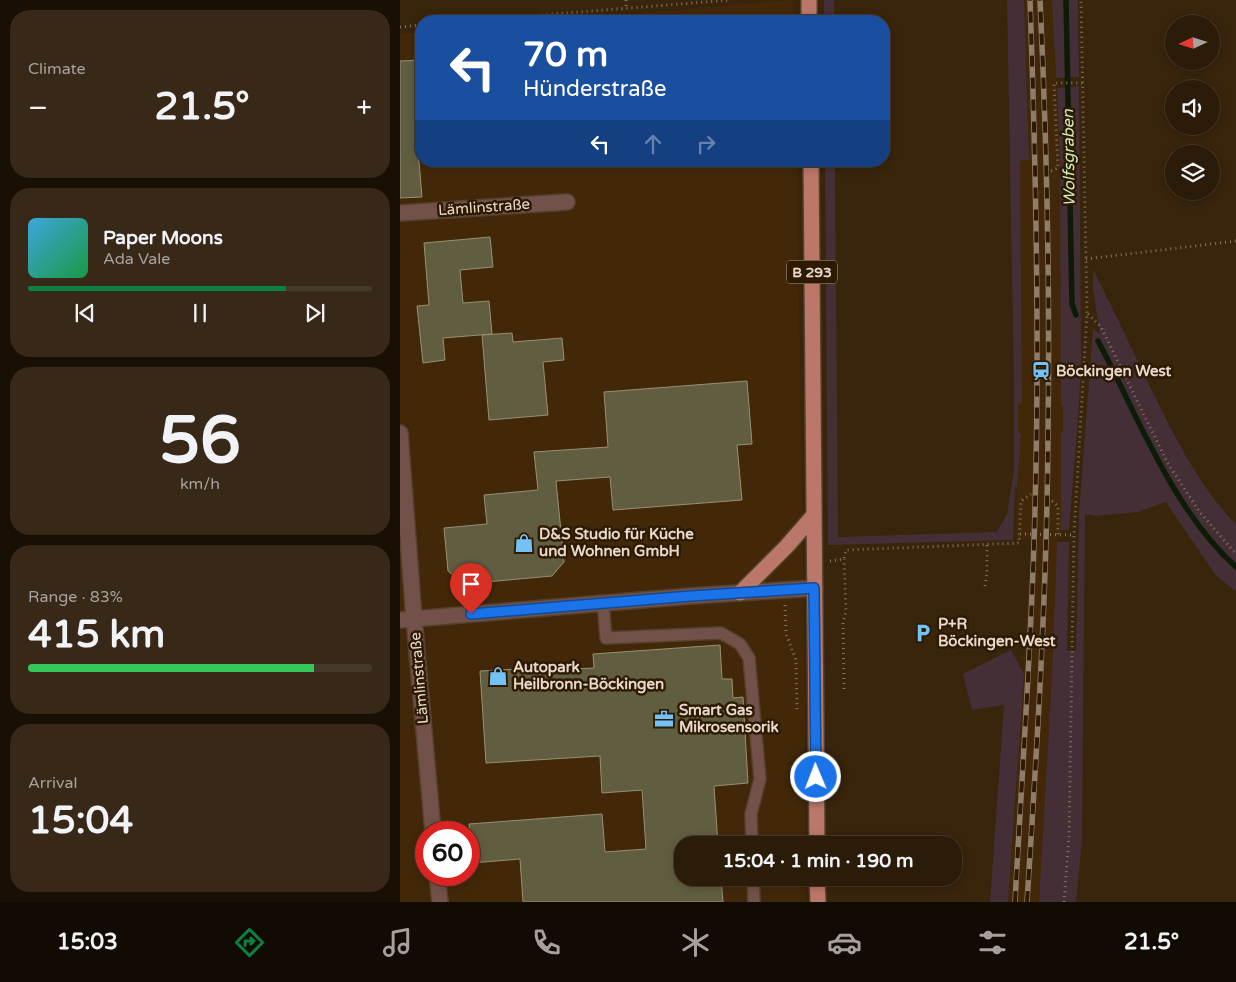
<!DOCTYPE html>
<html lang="en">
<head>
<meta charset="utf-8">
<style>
  body { margin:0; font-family:"Varela Round",sans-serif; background:#372817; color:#f1f3f6; height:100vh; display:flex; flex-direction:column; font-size:19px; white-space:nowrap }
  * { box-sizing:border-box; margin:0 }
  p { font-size:16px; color:#a6a19c }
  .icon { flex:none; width:28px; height:28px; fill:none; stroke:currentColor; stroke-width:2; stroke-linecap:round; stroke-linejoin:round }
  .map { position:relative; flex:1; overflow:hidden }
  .details { display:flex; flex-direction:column; gap:10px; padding:10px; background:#180f05; width:400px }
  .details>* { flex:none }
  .hud { position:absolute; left:15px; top:15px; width:475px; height:152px; border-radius:20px; box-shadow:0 2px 8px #0003,0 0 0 1px #47392a; background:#1a4fa0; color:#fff; overflow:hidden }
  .needle { width:32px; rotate:266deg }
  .fabs { position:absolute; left:765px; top:15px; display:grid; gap:10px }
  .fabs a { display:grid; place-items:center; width:55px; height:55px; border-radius:50%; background:#2b1b09; box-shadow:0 2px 8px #0003,0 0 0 1px #47392a; font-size:25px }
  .speed { position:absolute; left:15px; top:821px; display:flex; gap:10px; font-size:25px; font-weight:700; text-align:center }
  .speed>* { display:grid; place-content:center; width:65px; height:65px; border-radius:50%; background:#2b1b09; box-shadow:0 2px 8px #0003,0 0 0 1px #47392a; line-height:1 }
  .speed .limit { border:8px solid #d22; background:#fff; color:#111 }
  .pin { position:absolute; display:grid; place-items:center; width:42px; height:42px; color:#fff; margin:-51px -21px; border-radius:50% 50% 50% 0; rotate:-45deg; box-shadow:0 0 5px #0007 }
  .pin .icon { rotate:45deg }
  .me { position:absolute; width:55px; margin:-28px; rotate:359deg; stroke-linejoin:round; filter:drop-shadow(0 0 4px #0008) }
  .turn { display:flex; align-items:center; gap:18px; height:105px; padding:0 25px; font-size:22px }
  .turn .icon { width:65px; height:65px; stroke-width:2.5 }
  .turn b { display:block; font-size:35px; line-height:42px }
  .lanes { display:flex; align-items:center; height:48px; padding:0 25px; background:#0003; justify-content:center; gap:25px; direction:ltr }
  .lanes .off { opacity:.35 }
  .big { font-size:38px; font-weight:800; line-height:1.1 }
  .details .tile { flex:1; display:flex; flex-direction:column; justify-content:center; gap:8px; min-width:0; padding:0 18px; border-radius:20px; background:#372817 }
  .details .dial { align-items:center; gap:0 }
  .dial b { font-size:65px; line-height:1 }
  .song { display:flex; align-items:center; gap:15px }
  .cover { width:60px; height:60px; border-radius:8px; background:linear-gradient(135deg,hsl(200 70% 55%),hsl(140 70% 35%)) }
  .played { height:5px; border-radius:2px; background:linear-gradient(90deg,#0b8043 75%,#47392a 75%) }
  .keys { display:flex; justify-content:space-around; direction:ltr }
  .heat { display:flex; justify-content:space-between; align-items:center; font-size:28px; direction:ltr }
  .charge { height:8px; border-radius:4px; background:linear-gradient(90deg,#34c759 83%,#47392a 0) }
  .trip { position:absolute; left:274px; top:836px; width:288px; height:50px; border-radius:20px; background:#2b1b09; box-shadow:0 2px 8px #0003,0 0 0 1px #47392a; font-weight:800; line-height:50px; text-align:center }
  .menu { display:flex; height:80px; justify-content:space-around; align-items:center; background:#110b04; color:#a6a19c }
  .menu .icon { width:35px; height:35px }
  .menu .on { color:#0b8043 }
  .menu b { font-size:22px; color:#f1f3f6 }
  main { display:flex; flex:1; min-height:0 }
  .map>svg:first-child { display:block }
  .built { fill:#422809; fill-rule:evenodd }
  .green { fill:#442f36 }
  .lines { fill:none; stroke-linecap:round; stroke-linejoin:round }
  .stream { stroke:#0e1c07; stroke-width:5.5 }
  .building { fill:#615d40; stroke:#979271 }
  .lane-casing { stroke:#55412b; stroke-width:14 }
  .street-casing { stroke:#55412b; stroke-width:18 }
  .primary-casing { stroke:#55412b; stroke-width:18 }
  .path { stroke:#867460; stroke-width:3; stroke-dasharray:1 4; stroke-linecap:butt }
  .lane { stroke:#73514b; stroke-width:11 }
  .street { stroke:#73514b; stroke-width:15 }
  .primary { stroke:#bb776a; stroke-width:15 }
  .rail-casing { stroke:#8f7d6a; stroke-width:5.5 }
  .rail { stroke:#2e1a03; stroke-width:4; stroke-dasharray:11; stroke-linecap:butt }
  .route-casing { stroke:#114b97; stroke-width:12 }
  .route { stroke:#1a73e8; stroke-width:9 }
  .labels { text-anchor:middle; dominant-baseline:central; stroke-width:5; stroke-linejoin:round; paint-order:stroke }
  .shield { fill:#2e1a03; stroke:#b0a08f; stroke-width:1 }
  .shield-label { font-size:14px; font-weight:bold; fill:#e7d9cb }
  .street-label { font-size:15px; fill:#e7d9cb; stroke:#2e1a03 }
  .poi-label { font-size:15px; font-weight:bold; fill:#e7d9cb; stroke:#2e1a03; text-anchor:start }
  .water-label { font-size:16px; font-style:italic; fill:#ccedbc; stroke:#2e1a03 }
</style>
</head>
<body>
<main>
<section class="details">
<div class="tile"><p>Climate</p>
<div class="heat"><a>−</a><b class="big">21.5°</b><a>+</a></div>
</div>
<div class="tile">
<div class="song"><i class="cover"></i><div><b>Paper Moons</b><p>Ada Vale</p></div></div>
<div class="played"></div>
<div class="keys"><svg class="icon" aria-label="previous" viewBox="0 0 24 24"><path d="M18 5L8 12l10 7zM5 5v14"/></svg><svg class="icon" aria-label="pause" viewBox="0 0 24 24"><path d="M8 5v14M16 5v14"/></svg><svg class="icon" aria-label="next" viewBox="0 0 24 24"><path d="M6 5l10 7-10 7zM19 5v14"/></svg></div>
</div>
<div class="tile dial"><b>56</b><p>km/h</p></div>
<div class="tile"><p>Range · 83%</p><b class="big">415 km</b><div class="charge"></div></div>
<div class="tile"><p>Arrival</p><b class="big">15:04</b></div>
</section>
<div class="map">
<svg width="836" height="902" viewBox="0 0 836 902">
  <rect width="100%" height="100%" fill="#39240c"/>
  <path class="built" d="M392 0H394L395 21H148Z
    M624 0H652L660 168 661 405 663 406V431L661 432V530L657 542 652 675 639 902H608L615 808 631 539H616L617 487 621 434 618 433V404L622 403 620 161 629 159Z
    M21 32V161H397L405 700V845H282V878H405V902H0V34ZM26 832H69V875H26Z"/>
  <path class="green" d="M424 0H434V21H424Z
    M607 0H624L629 160 620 161 622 403 618 404V433H621L617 487H615L613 540 428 545 425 161H435L438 537 597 532 607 514 614 470V385Z
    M652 0H678L679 77 656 78Z
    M679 86 681 359 679 406 669 530H661V431H663V406H661L660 168 657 88Z
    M693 269C719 320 742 372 768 423 787 459 807 495 836 524V591L816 576 766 502 738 512 696 516 685 514 682 840 676 902H639L652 675 657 542H669L667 651H676L679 514 693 328 700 334 693 289Z
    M611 650 624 674 608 902H590L604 705 572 710 563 674Z"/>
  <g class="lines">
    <path class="stream" d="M666 0 672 304 676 315
      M698 341C738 416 772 509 836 567"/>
  </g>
  <path class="building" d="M21 60V149L18 150 22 197 0 198V61Z
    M90 237 93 267 60 270 63 303 89 301 92 334 43 338 45 360 23 363 17 306 29 305 24 243Z
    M112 333 113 342 162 338 164 360 143 362 148 415 89 420 82 335Z
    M347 381 352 444 337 445 342 500 213 510 210 477 156 481 164 562 152 576 64 584 48 571 44 528 87 524 84 495 138 490 134 452 208 447 204 392Z
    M320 645 322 679H332L333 698 343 697 348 783 314 786 318 845H282V878H321L323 902H123L120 859 72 863 69 824 202 814 205 852 246 849 242 790 202 793 200 756 86 763 80 671 155 667V670L194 668 193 654Z"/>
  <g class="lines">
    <g class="lane-casing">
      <path id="lane" d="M203 603 206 638 321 633 340 644 349 658 360 779 351 814 352 845
        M353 878 354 902"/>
    </g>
    <g class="street-casing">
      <path id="street" d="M0 213 167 202
        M0 433 14 618 33 832
        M0 620 291 596 415 588
        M37 875 40 902"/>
    </g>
    <g class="primary-casing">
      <path id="primary" d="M409 0V21
        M411 161 417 845
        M340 593 387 546 414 515
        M417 878 418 902"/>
    </g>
    <path class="path" d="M226 0V8
      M67 21 330 0
      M0 27 21 25
      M651 171 658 168 654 83H683
      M686 259 836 241
      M688 314 701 327 767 462 799 511 836 554
      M652 501 658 506V535
      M620 534 674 535
      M430 561 444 559 446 550 619 543 621 501 631 494
      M585 586 587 573V545
      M385 605 386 634 396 660 397 712
      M444 689 443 622 446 611 444 559
      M664 902 669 837 674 535 687 313 681 0"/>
    <use href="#lane" class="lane"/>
    <use href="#street" class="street"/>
    <use href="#primary" class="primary"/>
    <g class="rail-casing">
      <path id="rail" d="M615 902C622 771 632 639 635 508 640 339 636 169 630 0
        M627 902C637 747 647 591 648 435 650 290 647 145 640 0"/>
    </g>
    <use href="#rail" class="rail"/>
  </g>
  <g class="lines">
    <g class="route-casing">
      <path id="route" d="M71 614 291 596 414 588 416 777"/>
    </g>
    <use href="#route" class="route"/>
  </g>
  <defs>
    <g id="station-bare" transform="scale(1.5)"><path d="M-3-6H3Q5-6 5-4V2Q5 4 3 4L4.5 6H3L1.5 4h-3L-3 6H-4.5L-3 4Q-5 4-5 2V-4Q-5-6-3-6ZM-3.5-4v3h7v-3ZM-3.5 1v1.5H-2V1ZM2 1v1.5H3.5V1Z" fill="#73c1f5" stroke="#2e1a03" stroke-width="2.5" paint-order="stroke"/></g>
    <g id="shop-bare" transform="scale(1.5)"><path d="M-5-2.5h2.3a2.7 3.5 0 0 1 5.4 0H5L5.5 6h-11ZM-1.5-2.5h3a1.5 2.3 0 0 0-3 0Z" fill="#73c1f5" stroke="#2e1a03" stroke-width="2.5" paint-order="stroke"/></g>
    <g id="parking-bare" transform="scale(1.5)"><path d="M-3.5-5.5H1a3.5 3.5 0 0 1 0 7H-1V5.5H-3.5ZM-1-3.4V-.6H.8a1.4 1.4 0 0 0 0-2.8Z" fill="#73c1f5" stroke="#2e1a03" stroke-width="2.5" paint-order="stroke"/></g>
    <g id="office-bare" transform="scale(1.5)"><path d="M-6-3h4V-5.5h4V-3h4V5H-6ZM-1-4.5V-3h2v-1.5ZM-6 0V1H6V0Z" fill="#73c1f5" stroke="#2e1a03" stroke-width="2.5" paint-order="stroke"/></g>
  </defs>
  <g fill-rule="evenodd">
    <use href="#station-bare" x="641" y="371"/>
    <use href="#shop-bare" x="124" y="543"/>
    <use href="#parking-bare" x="523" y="633"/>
    <use href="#shop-bare" x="98" y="676"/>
    <use href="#office-bare" x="264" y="719"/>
  </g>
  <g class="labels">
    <rect class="shield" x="387" y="260.5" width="50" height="23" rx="4"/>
    <g class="shield-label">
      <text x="412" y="272">B 293</text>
    </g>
    <g class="street-label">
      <text transform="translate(84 207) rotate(-4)">Lämlinstraße</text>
      <text transform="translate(19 678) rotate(-95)">Lämlinstraße</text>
    </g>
    <g class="poi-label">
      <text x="656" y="371">Böckingen West</text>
      <text x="139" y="534">D&amp;S Studio für Küche<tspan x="139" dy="17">und Wohnen GmbH</tspan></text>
      <text x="538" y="624">P+R<tspan x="538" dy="17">Böckingen-West</tspan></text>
      <text x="113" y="667">Autopark<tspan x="113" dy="17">Heilbronn-Böckingen</tspan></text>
      <text x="279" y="710">Smart Gas<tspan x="279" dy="17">Mikrosensorik</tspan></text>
    </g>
    <g class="water-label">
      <text transform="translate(669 158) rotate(-91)">Wolfsgraben</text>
    </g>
  </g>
</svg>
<div class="fabs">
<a><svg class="needle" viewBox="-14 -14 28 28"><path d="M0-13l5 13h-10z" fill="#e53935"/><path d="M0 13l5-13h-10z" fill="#a6a19c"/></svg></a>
<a><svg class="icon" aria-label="sound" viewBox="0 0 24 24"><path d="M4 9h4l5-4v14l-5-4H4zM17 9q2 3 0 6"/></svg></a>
<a><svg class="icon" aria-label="layers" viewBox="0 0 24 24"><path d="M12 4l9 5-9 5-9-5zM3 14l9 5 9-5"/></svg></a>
</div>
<div class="speed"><div class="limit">60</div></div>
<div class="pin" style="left:71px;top:614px;background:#d93025"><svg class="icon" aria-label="arrive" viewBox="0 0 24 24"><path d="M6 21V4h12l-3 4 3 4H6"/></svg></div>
<svg class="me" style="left:416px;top:777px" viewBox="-20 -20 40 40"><circle r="17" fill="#1a73e8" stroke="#fff" stroke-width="3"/><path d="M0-11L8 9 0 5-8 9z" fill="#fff"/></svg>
<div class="trip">15:04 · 1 min · 190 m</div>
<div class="hud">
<div class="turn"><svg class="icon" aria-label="left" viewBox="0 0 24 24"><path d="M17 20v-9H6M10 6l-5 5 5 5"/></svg><div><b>70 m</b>Hünderstraße</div></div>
<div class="lanes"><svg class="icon" aria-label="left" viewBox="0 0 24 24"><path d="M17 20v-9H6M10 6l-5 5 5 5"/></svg><svg class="icon off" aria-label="ahead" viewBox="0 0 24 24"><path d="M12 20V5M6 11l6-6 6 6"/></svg><svg class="icon off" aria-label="right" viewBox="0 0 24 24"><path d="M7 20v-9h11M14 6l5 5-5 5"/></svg></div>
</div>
</div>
</main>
<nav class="menu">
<b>15:03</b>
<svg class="icon on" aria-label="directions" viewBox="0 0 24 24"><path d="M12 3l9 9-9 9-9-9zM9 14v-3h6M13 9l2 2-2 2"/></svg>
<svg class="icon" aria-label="music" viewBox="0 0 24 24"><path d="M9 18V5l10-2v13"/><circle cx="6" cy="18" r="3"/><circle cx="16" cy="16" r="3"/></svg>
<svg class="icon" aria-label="phone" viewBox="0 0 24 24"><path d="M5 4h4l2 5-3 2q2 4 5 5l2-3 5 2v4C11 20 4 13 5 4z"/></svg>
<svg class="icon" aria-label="climate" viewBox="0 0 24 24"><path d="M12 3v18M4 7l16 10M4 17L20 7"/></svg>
<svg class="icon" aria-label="car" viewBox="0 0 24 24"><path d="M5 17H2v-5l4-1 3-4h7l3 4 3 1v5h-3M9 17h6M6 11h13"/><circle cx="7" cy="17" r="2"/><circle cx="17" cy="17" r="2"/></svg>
<svg class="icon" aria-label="filters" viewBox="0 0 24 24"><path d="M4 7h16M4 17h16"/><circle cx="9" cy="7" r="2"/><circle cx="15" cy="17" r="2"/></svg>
<b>21.5°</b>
</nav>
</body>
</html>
